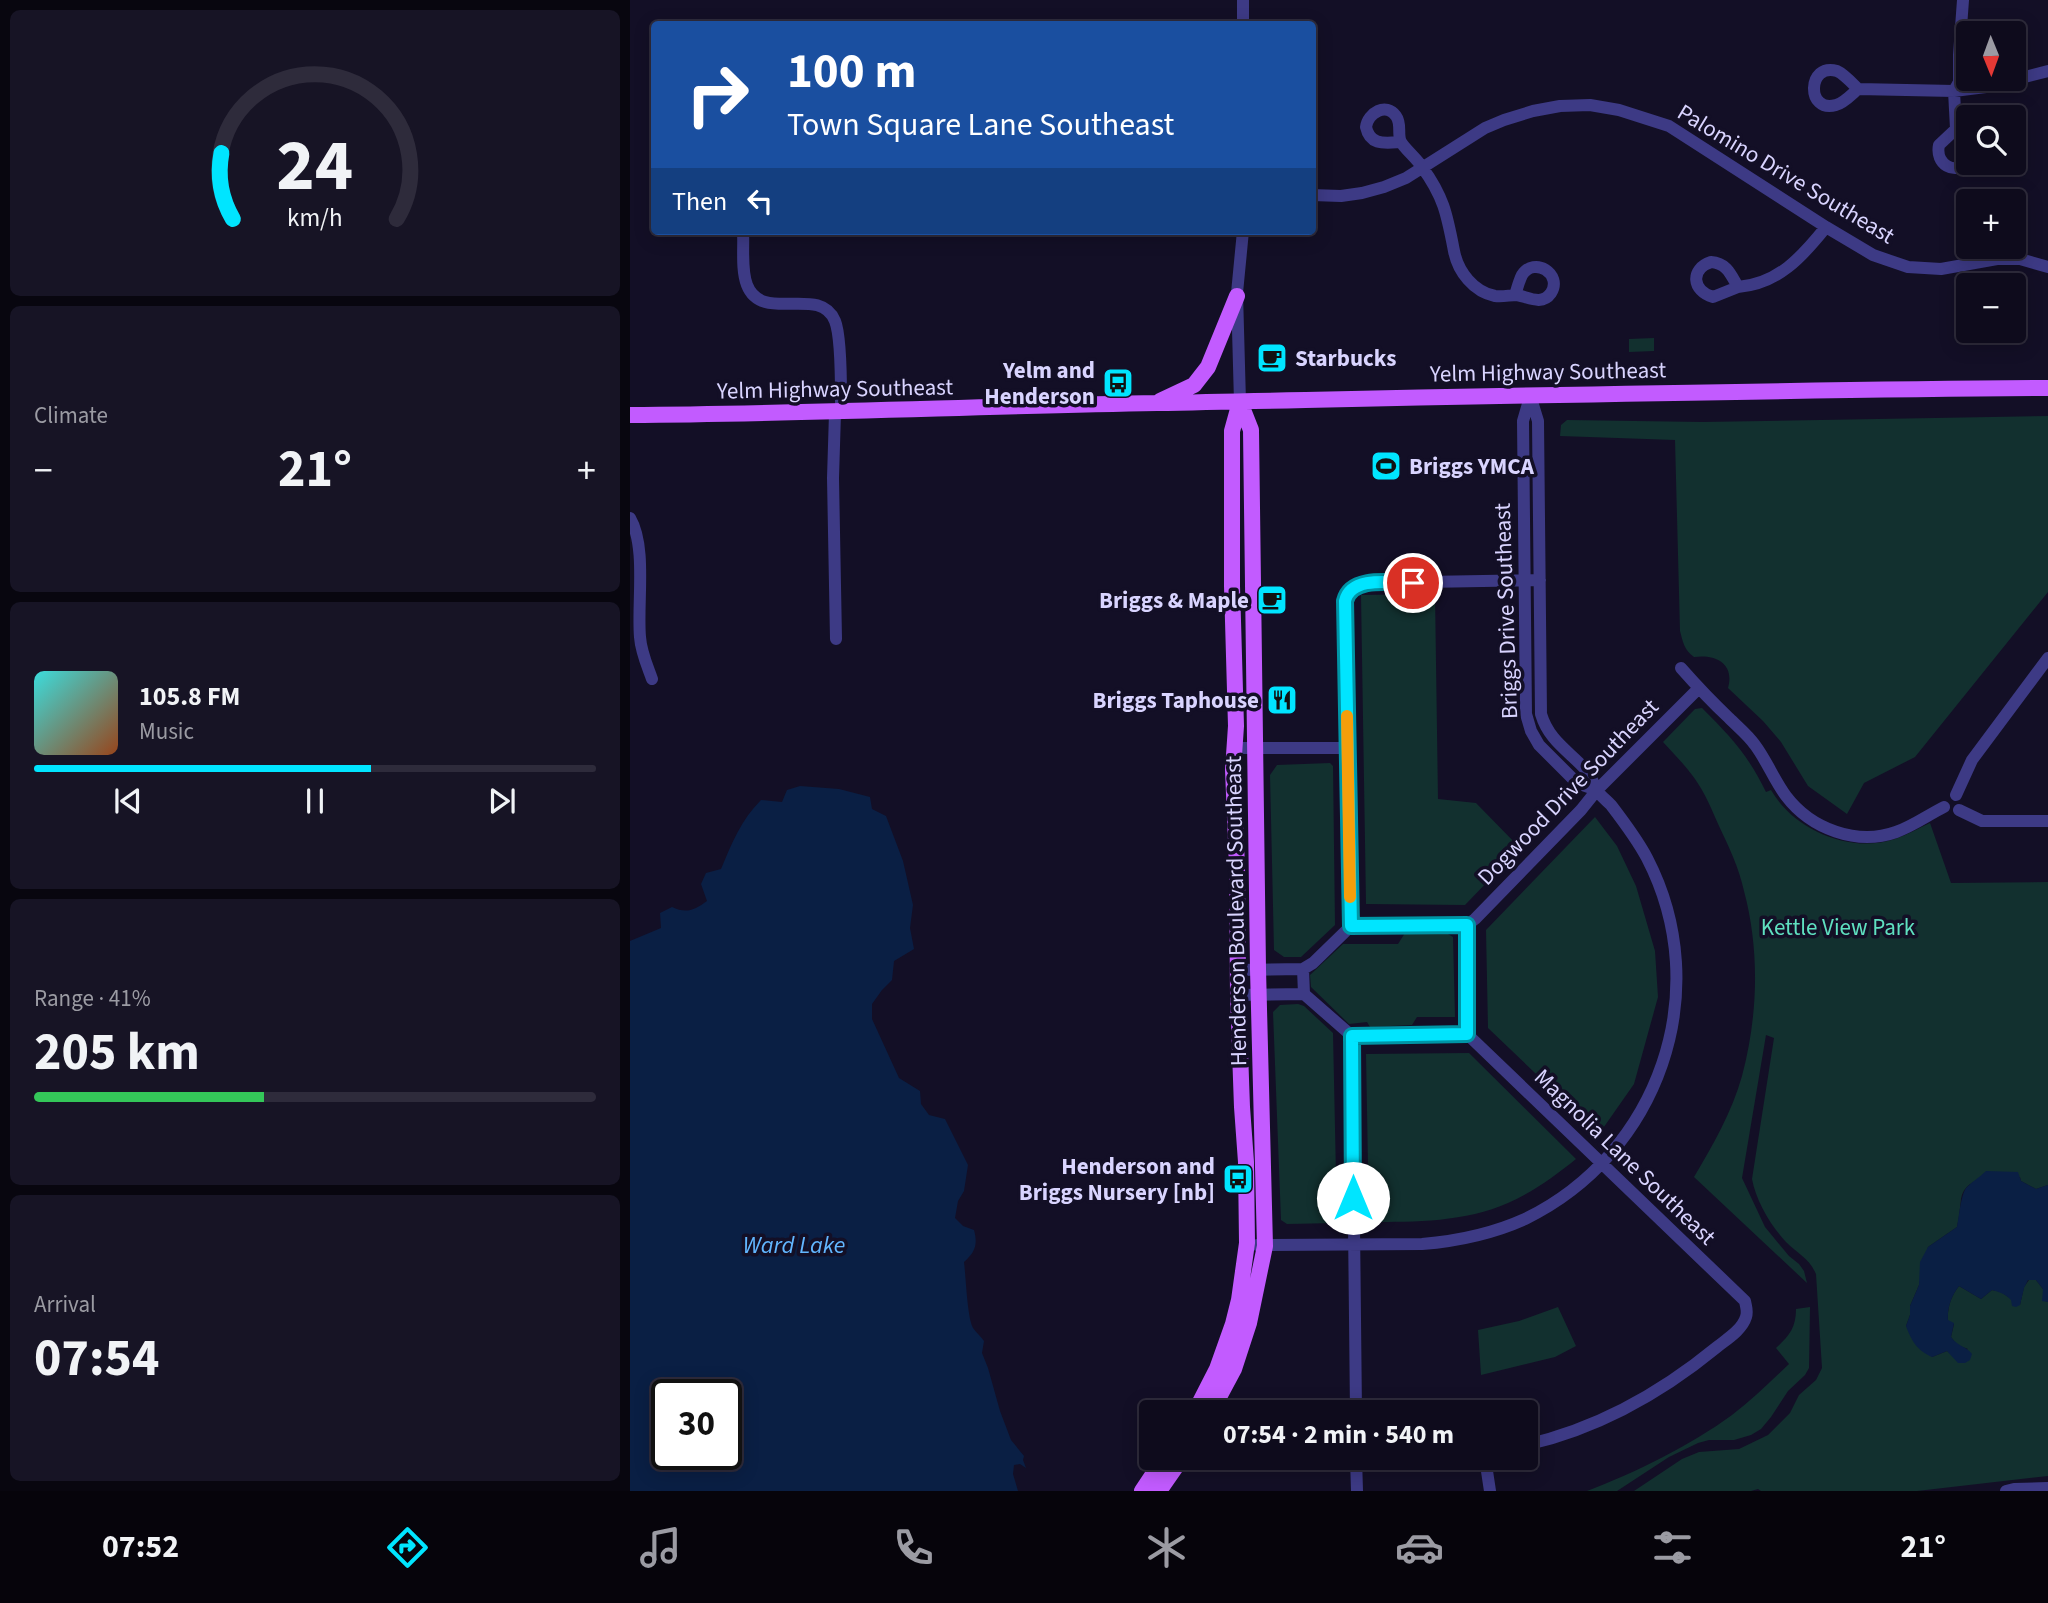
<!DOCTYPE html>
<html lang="en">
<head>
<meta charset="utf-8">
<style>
  body { margin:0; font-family:"Source Sans 3",sans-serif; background:#171425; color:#f1f3f6; height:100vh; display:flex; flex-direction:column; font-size:26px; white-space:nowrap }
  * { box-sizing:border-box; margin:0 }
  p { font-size:23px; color:#9b9ba3 }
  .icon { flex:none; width:38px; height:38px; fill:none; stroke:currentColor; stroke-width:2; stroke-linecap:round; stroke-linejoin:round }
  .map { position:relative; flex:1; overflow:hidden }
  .side { display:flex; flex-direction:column; gap:10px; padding:10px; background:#08060f; width:630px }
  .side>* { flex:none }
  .top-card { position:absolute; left:21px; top:21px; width:665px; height:214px; border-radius:7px; box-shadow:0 4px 18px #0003,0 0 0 2px #2e2b3b; background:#1a4fa0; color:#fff; overflow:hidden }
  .needle { width:46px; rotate:179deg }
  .fabs { position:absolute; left:1326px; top:21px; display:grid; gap:14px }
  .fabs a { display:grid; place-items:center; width:70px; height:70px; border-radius:7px; background:#0e0b1c; box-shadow:0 4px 18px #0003,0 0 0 2px #2e2b3b; font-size:35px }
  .speed { position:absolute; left:21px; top:1379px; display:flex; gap:14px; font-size:35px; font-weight:700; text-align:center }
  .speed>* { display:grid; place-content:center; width:91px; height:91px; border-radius:50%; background:#0e0b1c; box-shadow:0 4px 18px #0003,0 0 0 2px #2e2b3b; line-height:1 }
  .speed .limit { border:4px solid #111; border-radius:10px; background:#fff; color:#111 }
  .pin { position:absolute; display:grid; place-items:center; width:60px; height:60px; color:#fff; margin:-30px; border:4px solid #fff; border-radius:50%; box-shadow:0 2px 7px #0007 }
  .me { position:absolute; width:77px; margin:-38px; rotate:0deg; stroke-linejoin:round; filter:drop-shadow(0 0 5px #0008) }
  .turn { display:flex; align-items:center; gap:24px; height:147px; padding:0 21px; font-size:32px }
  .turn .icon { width:91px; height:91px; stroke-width:2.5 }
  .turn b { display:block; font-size:49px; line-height:60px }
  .then { display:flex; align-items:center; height:66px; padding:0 21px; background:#0003; gap:14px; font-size:26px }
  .big { font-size:52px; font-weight:700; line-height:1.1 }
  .side .card { flex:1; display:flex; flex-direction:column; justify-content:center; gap:10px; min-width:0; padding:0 24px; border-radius:10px; background:#171425 }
  .side .dial { align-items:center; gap:0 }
  .dial svg { height:182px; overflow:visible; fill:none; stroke:#2e2b3b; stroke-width:7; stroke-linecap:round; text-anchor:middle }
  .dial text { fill:#f1f3f6; stroke:none }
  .song { display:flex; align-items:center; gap:21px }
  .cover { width:84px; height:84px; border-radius:10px; background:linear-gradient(135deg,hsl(180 70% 55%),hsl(20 70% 35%)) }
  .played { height:7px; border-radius:4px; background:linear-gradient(90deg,#00e5ff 60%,#2e2b3b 60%) }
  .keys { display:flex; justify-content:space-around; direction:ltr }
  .heat { display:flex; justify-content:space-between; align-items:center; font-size:38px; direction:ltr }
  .charge { height:10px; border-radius:5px; background:linear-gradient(90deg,#34c759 41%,#2e2b3b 0) }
  .trip { position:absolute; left:509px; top:1400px; width:399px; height:70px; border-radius:7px; background:#0e0b1c; box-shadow:0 4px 18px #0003,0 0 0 2px #2e2b3b; font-weight:700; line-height:70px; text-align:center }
  .dock { display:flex; height:112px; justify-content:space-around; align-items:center; background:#06040b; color:#9b9ba3 }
  .dock .icon { width:49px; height:49px }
  .dock .on { color:#00e5ff }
  .dock b { font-size:32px; color:#f1f3f6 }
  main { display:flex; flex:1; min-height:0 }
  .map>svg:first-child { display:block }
  .green { fill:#12302f }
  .water { fill:#0a1f44; fill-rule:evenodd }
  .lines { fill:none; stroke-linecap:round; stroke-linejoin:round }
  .minor { stroke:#3d3a85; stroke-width:12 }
  .major { stroke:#c25bff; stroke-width:16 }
  .route-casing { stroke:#0095a6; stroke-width:18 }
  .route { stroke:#00e5ff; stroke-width:12 }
  .slow { stroke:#f59e0b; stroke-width:12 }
  .labels { text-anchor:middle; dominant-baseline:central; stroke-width:7; stroke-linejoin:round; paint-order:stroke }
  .street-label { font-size:23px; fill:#d9d4ff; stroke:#130f26 }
  .poi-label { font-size:23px; font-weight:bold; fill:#d9d4ff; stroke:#130f26; text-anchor:end }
  .park-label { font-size:23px; fill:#5fe0c0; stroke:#130f26 }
  .water-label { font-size:24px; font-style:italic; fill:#62b6ff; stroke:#130f26 }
</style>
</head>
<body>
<main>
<section class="side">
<div class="card dial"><svg viewBox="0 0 100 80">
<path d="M14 69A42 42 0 1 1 86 69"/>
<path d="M14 69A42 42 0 0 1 9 40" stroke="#00e5ff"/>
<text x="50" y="56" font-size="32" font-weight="700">24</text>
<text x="50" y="72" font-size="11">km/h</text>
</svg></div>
<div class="card"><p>Climate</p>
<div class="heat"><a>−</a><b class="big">21°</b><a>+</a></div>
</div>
<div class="card">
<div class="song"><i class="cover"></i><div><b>105.8 FM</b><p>Music</p></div></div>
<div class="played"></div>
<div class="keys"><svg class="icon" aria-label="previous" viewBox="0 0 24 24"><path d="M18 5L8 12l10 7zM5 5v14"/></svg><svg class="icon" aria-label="pause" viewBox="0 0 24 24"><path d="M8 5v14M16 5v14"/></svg><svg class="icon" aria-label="next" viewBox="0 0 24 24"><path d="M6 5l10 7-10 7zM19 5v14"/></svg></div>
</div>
<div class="card"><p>Range · 41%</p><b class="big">205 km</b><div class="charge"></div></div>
<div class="card"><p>Arrival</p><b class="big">07:54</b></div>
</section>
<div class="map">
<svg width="1418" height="1491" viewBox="0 0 1418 1491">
  <rect width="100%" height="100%" fill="#130f26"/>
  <path class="green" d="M1024 338V351L999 352V339Z
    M1418 416V592L1285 757 1234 783 1217 814 1178 786 1151 742 1133 721 1098 688C1105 663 1085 654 1064 657 1054 650 1053 642 1050 631L1045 440 930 436 931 425 937 420 1072 422Z
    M805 594 808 799 846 803 890 848 835 905 736 904 731 595Z
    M1072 708C1101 737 1118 755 1136 792L1141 790C1164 830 1220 854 1265 839 1277 835 1289 828 1300 823L1321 883 1418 882V1185L1406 1189 1391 1181 1390 1177C1371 1178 1335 1173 1331 1199 1330 1208 1329 1218 1327 1227L1298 1247 1289 1285 1280 1306V1315L1276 1326 1302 1357 1317 1351 1325 1357 1338 1349 1327 1345 1321 1337 1324 1324 1318 1321C1317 1308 1321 1296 1329 1286L1351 1299 1362 1290 1371 1292 1390 1305 1394 1287 1399 1280H1406L1413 1289V1300L1418 1302V1476L1287 1491H1131L1128 1489 1121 1491H1004L1052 1459 1069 1452 1109 1449 1138 1435 1160 1413 1169 1395 1186 1380 1192 1368 1186 1274C1179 1258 1168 1254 1156 1242 1141 1226 1126 1201 1122 1179L1144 1038 1136 1035 1112 1178 1135 1227 1159 1256 1169 1264 1174 1271 1177 1283 1064 1177C1083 1145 1102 1112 1112 1076 1128 1016 1130 951 1114 891 1109 868 1099 847 1089 826 1082 810 1075 793 1065 779 1056 766 1044 754 1033 742L1065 709Z
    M700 763 703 766 705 925 671 957H654L644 950 640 775 647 765Z
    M965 817 987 846 1006 886 1025 951 1028 997 1004 1084 969 1134 858 1028 856 930Z
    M775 933 818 934 823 937 825 1017H787L782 1025 740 1027 737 1022 719 1024 681 987 680 975 713 944H768Z
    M668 1004 674 1006 703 1033 707 1223 657 1224 651 1220 643 1012 650 1005Z
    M839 1053 946 1159C925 1176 903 1192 878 1203 836 1222 785 1222 739 1222L736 1054Z
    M928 1307 946 1346 925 1357 851 1375 848 1330 889 1321Z
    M1180 1307 1179 1368 1175 1375 1158 1391 1141 1417 1131 1429 1121 1435 1104 1440H1079L1068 1443 1039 1457 987 1491H957C1005 1473 1061 1445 1102 1415 1122 1400 1141 1381 1159 1364L1146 1348C1159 1336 1166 1328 1166 1309Z"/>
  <path class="water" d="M170 786 209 789 240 797 242 809 256 816 273 861 283 905 280 928 284 949 264 961 262 980 252 990 242 1004V1019L269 1078 290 1091 291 1104 299 1115 315 1119 338 1165 334 1191 328 1201 325 1218 333 1226 344 1230C348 1245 345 1252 334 1262 336 1277 337 1316 343 1328 346 1332 351 1337 354 1341L352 1353 358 1368 370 1411 381 1440 394 1456 393 1460 396 1468 390 1464 384 1465 383 1474 388 1491H0V941L31 928 30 913 42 907C56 914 65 910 77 901L71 884 76 873 91 869C102 843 111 820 131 800L152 802 157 790ZM37 1395H96V1454H37Z
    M1356 1171 1388 1172 1391 1181 1406 1189 1418 1185V1302L1412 1301 1413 1289 1406 1280H1398L1394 1288 1390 1305 1386 1307 1382 1306 1381 1300C1376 1294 1369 1292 1362 1290L1351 1299 1329 1286C1321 1296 1317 1309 1318 1320L1324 1323 1321 1337C1327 1346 1336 1346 1342 1354L1340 1360 1335 1363H1328L1317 1351 1302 1357C1287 1350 1282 1342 1276 1326L1280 1315V1306L1289 1285 1290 1262 1298 1247 1327 1227C1329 1217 1331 1193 1337 1187 1343 1181 1350 1177 1356 1171Z"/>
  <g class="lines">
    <path class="minor" d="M613 0V24
      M1333 0 1329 55V82L1324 91 1326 129 1339 141
      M1228 89C1222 94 1214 103 1206 105 1176 114 1177 62 1207 71 1214 74 1222 83 1228 89L1324 91 1356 87 1418 71
      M1326 129 1309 145C1305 164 1324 176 1339 162
      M771 142C755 143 740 146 736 127 738 113 756 102 766 116 772 124 767 135 771 142 774 148 788 160 792 167 814 197 817 215 824 251 828 272 844 292 865 296 873 297 880 295 887 295 898 297 912 306 921 293 933 274 904 256 892 275 889 281 887 289 885 295
      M682 195 711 196 732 193 754 187 776 178 855 128 874 120 903 111 930 106 960 105 989 110 1039 126 1196 227 1243 255 1278 267 1311 269 1367 259H1390L1418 267
      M113 231C114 247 111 270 117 285 132 324 190 284 205 321 212 338 211 392 211 413
      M1081 262C1097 263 1101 275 1108 287L1083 297C1062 291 1060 269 1081 262Z
      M1108 287C1148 284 1172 257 1196 227
      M900 397 893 421 896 714 901 731 909 745 947 783 967 790
      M610 402 607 293 613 231
      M205 413 203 478 206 639
      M0 518C17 547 7 603 10 637 11 652 17 665 22 679
      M1051 668C1066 685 1082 702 1099 718 1108 727 1118 735 1125 745 1137 761 1144 780 1156 796 1181 829 1227 846 1266 832 1283 826 1298 815 1314 807
      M605 748H718
      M1326 795 1342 760 1418 658
      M1329 810 1352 821H1418
      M837 925 845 919 951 810 967 790 1069 688
      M721 926 717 595 726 586 737 583 910 580
      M673 969 674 994 722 1036 837 1034
      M607 970 673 969 683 963 721 926 837 925
      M608 995 674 994
      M837 1034 1115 1301C1116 1307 1118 1311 1116 1317 1112 1330 1097 1339 1087 1347 1031 1393 966 1429 896 1445
      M837 1034 836 933 837 925
      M722 1036 726 1412
      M627 1245 792 1244C828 1241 862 1234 895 1219 1029 1154 1086 991 1017 858 1007 839 994 822 981 805 976 800 970 795 966 790 963 784 962 776 957 771 939 751 919 741 911 714L908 421 900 395
      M620 1458 635 1461 811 1458
      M726 1458 727 1491
      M855 1458 860 1491
      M1376 1491 1384 1489 1418 1488"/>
    <path class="major" d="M530 401 564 385 578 367 607 296
      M0 415C176 414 351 406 527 403 824 397 1121 390 1418 388
      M565 1412 587 1369 603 1324 609 1300 617 1243 616 1162 612 1107 608 995 607 867 603 770 606 726 602 586V431L610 402
      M581 1412 604 1369 619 1323 635 1246 628 969 621 430 610 402
      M512 1491 534 1458
      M529 1491 552 1458"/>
  </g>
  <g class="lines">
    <g class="route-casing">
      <path id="route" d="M723 1198 722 1036 837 1034V925L721 926 715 601C721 575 763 583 783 583"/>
    </g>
    <use href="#route" class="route"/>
    <path class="slow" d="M717 716 720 897"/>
  </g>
  <defs>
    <g id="cafe-square" transform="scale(1.575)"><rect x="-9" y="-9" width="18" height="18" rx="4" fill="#00e5ff" stroke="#130f26"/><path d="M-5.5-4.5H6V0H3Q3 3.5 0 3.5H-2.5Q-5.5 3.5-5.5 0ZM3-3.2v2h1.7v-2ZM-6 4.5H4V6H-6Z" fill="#111"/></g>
    <g id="bus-square" transform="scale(1.575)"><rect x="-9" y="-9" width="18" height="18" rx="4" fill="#00e5ff" stroke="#130f26"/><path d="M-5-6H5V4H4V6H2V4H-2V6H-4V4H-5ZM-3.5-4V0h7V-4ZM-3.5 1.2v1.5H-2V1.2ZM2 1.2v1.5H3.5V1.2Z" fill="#111"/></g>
    <g id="stadium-square" transform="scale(1.575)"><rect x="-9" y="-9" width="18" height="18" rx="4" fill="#00e5ff" stroke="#130f26"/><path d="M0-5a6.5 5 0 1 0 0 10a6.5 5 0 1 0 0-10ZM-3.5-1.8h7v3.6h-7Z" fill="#111"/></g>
    <g id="restaurant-square" transform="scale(1.575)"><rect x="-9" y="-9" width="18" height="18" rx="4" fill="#00e5ff" stroke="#130f26"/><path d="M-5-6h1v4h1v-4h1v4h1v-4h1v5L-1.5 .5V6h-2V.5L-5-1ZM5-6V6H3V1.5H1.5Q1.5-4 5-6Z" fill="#111"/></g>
  </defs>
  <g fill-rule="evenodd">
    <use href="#cafe-square" x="642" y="358"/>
    <use href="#bus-square" x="488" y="383"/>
    <use href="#stadium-square" x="756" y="466"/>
    <use href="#cafe-square" x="642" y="600"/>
    <use href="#restaurant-square" x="652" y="700"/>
    <use href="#bus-square" x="608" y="1179"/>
  </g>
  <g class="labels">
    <g class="street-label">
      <text transform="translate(1156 174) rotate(31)">Palomino Drive Southeast</text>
      <text transform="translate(918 372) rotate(-1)">Yelm Highway Southeast</text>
      <text transform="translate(205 389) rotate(-1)">Yelm Highway Southeast</text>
      <text transform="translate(876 611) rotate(-92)">Briggs Drive Southeast</text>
      <text transform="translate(938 792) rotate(-46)">Dogwood Drive Southeast</text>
      <text transform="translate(606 911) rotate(-91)">Henderson Boulevard Southeast</text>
      <text transform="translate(995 1157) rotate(44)">Magnolia Lane Southeast</text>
    </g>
    <g class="poi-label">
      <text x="665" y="358" text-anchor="start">Starbucks</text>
      <text x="465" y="370">Yelm and<tspan x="465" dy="26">Henderson</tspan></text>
      <text x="779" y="466" text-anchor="start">Briggs YMCA</text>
      <text x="619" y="600">Briggs &amp; Maple</text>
      <text x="629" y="700">Briggs Taphouse</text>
      <text x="585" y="1166">Henderson and<tspan x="585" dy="26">Briggs Nursery [nb]</tspan></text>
    </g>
    <g class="park-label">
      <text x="1208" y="927">Kettle View Park</text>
    </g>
    <g class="water-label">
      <text x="164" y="1245">Ward Lake</text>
    </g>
  </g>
</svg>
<div class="fabs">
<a><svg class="needle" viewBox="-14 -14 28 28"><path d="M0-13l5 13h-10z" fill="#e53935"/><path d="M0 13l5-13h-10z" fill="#9b9ba3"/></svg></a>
<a><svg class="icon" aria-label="search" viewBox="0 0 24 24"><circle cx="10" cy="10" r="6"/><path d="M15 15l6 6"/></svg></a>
<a>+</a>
<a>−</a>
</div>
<div class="speed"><div class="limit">30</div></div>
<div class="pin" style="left:783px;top:583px;background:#d93025"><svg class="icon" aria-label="arrive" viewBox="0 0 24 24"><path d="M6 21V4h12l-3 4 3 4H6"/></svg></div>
<svg class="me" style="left:723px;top:1198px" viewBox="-20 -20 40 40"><circle r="19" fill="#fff"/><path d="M0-13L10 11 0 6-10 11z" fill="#00e5ff"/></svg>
<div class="trip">07:54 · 2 min · 540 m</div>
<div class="top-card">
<div class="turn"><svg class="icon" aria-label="right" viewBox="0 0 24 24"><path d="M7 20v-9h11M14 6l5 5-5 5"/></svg><div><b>100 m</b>Town Square Lane Southeast</div></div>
<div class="then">Then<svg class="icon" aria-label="left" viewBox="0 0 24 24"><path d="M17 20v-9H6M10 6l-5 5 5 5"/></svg></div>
</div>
</div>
</main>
<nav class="dock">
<b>07:52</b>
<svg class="icon on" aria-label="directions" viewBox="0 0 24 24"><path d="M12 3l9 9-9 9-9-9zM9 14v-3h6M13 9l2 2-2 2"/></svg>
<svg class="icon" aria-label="music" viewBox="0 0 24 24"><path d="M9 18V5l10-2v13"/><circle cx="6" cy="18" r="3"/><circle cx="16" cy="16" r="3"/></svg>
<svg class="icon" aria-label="phone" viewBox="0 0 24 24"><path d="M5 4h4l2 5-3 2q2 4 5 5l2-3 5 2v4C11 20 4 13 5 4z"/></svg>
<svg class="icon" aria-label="climate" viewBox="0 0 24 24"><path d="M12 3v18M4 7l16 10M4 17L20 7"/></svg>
<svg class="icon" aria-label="car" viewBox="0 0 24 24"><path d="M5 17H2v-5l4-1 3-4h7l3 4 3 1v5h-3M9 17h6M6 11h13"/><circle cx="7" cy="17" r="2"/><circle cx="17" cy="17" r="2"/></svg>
<svg class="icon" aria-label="filters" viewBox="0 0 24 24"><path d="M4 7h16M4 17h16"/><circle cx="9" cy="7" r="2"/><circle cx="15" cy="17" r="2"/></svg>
<b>21°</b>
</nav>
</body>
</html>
